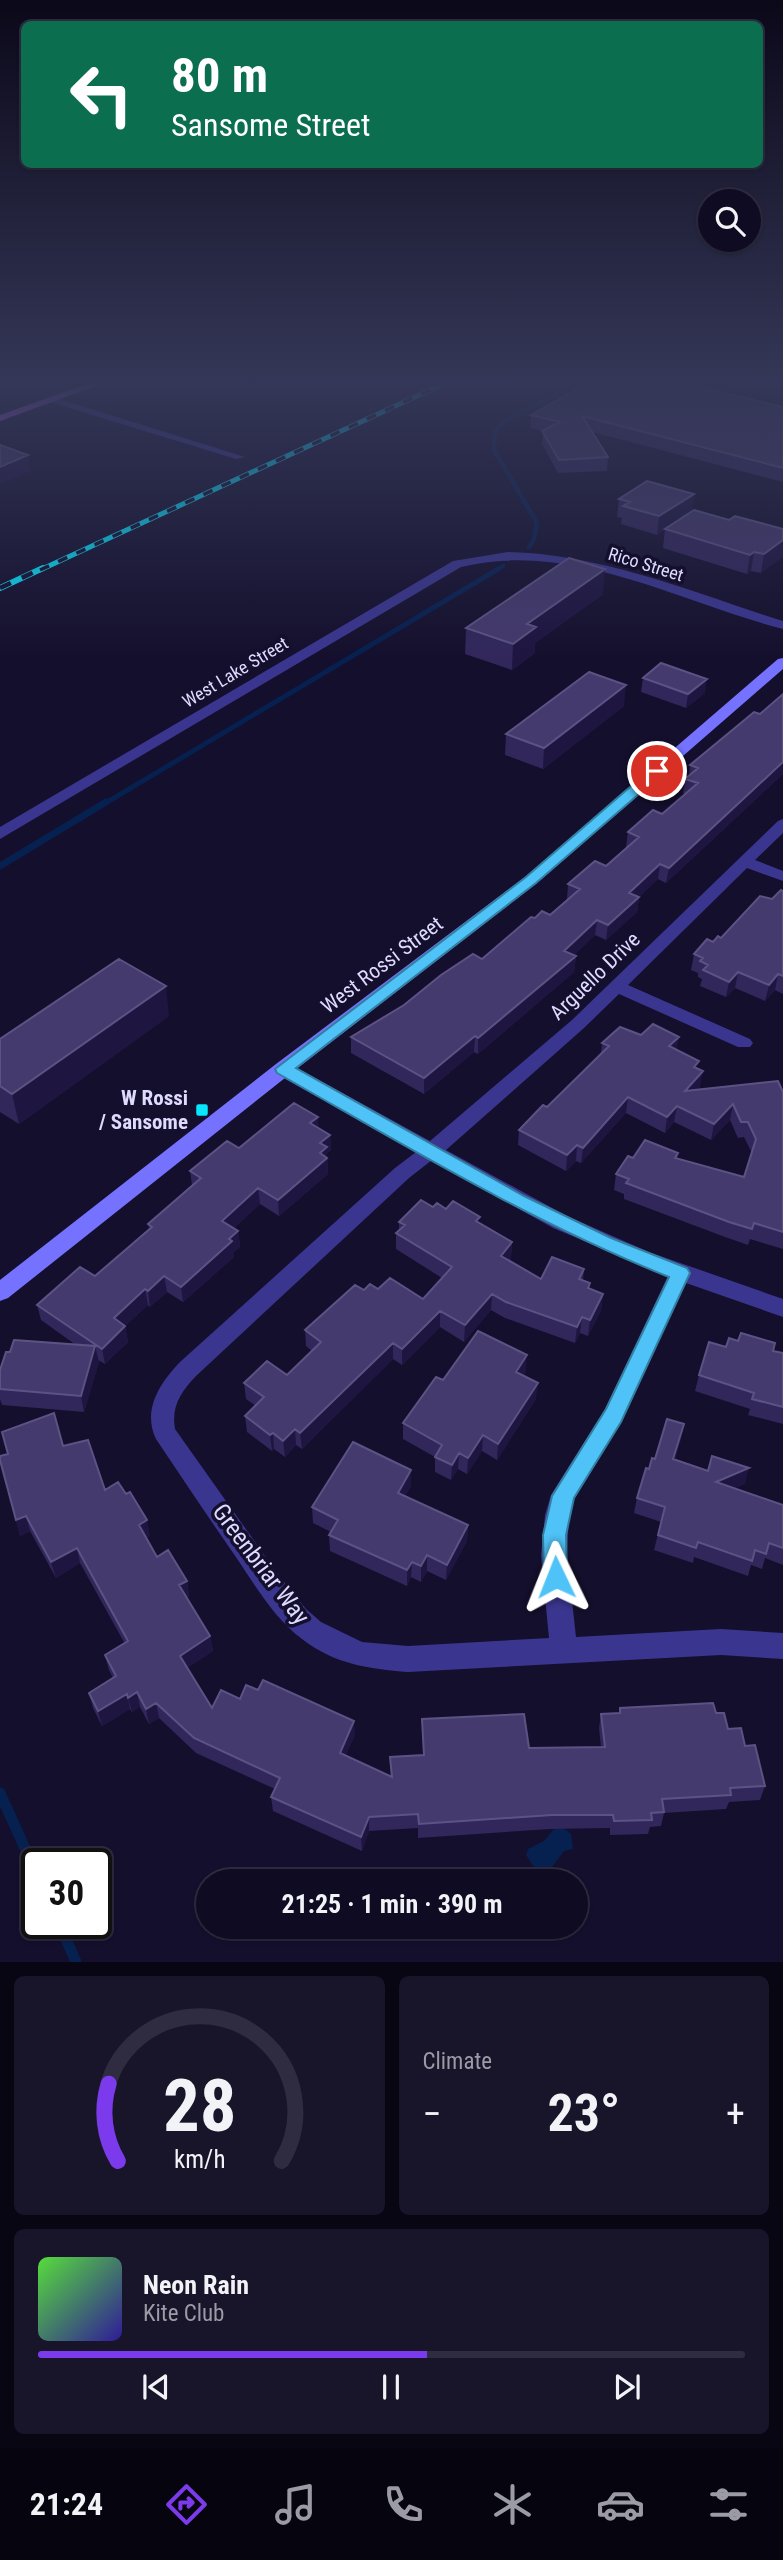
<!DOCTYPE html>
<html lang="en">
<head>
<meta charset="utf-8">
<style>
  body { margin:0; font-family:"Roboto Condensed",sans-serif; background:#18142a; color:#f1f3f6; height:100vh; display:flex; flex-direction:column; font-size:26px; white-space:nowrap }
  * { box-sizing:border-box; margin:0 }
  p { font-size:23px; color:#9b9ba5 }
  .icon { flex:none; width:38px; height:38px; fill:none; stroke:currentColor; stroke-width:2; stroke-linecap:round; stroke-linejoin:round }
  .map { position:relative; height:1962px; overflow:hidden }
  .panel { display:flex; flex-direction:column; gap:14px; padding:14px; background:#080613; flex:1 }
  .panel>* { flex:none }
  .top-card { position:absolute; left:21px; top:21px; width:742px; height:147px; border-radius:10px; box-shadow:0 2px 5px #0004,0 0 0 2px #2f2b40; background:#0b6e4f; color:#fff; overflow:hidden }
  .fabs { position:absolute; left:698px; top:189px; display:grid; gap:14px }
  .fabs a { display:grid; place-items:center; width:63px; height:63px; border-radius:50%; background:#0f0b22; box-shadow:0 2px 5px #0004,0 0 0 2px #2f2b40; font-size:35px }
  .speed { position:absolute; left:21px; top:1848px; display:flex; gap:14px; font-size:35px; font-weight:700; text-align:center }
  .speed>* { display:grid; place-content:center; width:91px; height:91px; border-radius:50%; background:#0f0b22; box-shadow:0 2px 5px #0004,0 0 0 2px #2f2b40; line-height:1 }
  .speed .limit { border:4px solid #111; border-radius:10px; background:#fff; color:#111 }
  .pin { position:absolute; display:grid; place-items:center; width:60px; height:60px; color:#fff; margin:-30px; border:4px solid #fff; border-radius:50%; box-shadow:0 2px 7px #0007 }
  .me { position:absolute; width:77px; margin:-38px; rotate:358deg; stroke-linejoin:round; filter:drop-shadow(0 0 5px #0008) }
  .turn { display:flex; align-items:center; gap:24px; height:147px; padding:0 35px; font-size:32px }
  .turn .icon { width:91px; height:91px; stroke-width:2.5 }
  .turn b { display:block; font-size:49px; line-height:60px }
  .big { font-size:52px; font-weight:700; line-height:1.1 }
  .panel .tile { flex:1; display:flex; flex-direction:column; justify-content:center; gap:10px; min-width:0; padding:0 24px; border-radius:10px; background:#18142a }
  .panel .dial { align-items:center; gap:0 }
  .dial svg { height:182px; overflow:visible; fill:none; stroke:#2f2b40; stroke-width:7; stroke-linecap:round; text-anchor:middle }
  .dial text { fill:#f1f3f6; stroke:none }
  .song { display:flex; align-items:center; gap:21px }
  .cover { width:84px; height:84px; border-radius:10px; background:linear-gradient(135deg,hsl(110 70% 55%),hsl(250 70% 35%)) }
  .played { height:7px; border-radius:4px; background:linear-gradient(90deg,#7c3aed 55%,#2f2b40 55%) }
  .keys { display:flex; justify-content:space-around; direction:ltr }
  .heat { display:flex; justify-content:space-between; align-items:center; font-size:38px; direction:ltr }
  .panel .tiles { flex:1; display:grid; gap:14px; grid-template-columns:1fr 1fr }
  .tile:last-child { grid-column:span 2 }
  .trip { position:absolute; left:196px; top:1869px; width:392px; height:70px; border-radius:35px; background:#0f0b22; box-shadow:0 2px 5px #0004,0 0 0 2px #2f2b40; font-weight:700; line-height:70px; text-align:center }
  .dock { display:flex; height:112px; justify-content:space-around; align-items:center; background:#06040e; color:#9b9ba5 }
  .dock .icon { width:49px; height:49px }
  .dock .current { color:#7c3aed }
  .dock b { font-size:32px; color:#f1f3f6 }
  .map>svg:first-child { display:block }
  .water { fill:#06204f }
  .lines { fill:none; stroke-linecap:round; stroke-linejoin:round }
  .stream-far3 { stroke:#06204f; stroke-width:4.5 }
  .stream-far2 { stroke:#06204f; stroke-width:5 }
  .stream-far1 { stroke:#06204f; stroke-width:7 }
  .stream { stroke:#06204f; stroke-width:11 }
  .street { fill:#3a3690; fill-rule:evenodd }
  .secondary { fill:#7572ff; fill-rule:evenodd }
  .primary { fill:#c462ff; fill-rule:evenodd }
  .rail-far1-casing { stroke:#07e6ff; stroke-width:5 }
  .rail-casing { stroke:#07e6ff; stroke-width:6 }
  .rail-far1 { stroke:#140f2d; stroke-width:3.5; stroke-dasharray:10; stroke-linecap:butt }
  .rail { stroke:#140f2d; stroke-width:4.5; stroke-dasharray:12; stroke-linecap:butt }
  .wall { fill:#31275b }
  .shaded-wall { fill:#1e1541 }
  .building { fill:#443a6d; stroke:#5c5384; stroke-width:2 }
  .route { fill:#4fc3f7; stroke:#337fa1; stroke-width:2 }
  .poi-dot { fill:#07e6ff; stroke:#140f2d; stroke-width:2.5 }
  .labels { text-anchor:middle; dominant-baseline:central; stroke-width:7; stroke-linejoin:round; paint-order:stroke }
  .far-street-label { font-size:18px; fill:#dfdbff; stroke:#140f2d }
  .street-label { font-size:21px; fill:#dfdbff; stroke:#140f2d }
  .poi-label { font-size:21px; font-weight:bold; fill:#dfdbff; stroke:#140f2d; text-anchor:end }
  .near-street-label { font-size:24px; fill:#dfdbff; stroke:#140f2d }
</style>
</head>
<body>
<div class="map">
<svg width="783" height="1962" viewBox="0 0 783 1962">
  <rect width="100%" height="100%" fill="#140f2d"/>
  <path class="water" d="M555 1828 565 1829 571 1834 573 1849 564 1851 552 1867H534L526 1855 528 1849 544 1841Z"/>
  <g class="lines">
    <path class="stream-far3" d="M529 547 534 539 537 523 494 450 495 431 502 423 575 384
      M497 570 503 566"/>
    <path class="stream-far2" d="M104 804 500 568"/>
    <path class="stream-far1" d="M0 866 106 802"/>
    <path class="stream" d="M0 1793 37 1875
      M59 1923 76 1962"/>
    <path class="street" d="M50 398H56L245 457 236 459 50 402Z
      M508 552C603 554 694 593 783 621V629C678 602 572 540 461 567L0 839V827L453 561Z
      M783 819V833L755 860 783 871V881L747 868 628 985 750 1039 753 1043 750 1047H738L619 994 584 1028 446 1150 567 1216 649 1252 783 1299V1317L686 1283 621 1423 574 1499 569 1515 567 1556 576 1637 721 1629 783 1633V1659L721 1655 408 1672C369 1669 334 1664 302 1639 275 1619 256 1587 238 1560 210 1520 183 1479 156 1439 142 1410 160 1383 180 1362L395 1168 416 1152 276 1074 274 1069 276 1064H290L430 1141 572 1020 778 821ZM432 1160 553 1228 668 1276 605 1409 551 1495 545 1515 541 1556 549 1638 408 1646 362 1642 321 1622 306 1609 277 1573 175 1429C171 1406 181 1392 196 1376L409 1178Z"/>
    <path class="secondary" d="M783 658V669L537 883 290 1074 8 1298 0 1301V1280L276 1064 525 877 778 659Z"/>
    <path class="primary" d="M87 384H101L0 421V415Z"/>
    <g class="rail-far1-casing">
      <path id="rail-far1" d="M40 570 443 384"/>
    </g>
    <g class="rail-casing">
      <path id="rail" d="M0 588 43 568"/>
    </g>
    <use href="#rail-far1" class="rail-far1"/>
    <use href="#rail" class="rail"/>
  </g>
  <path class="wall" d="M783 407V482L592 432 608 457 607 471 558 473 542 444 543 431 531 428V415Z
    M694 494 691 512 729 520 783 529 761 573 751 571 747 574 663 548 665 529 657 535 621 524 622 518 617 517 619 499Z
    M603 594 535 643V653L512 670 465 654 466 628Z
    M643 678 705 693 686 708 641 692Z
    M783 694V774L666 883 658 879 639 897 637 912 606 940 595 935 574 955 576 956 574 972 478 1054 474 1052 424 1094 351 1053V1037L482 959 535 918 550 915 568 899H567L568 884 606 866 627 847H626L628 832 662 814 685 794 683 793 685 779 689 776 690 765 760 714Z
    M624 706 543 769 505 755 506 734Z
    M783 891V994L775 990 765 1001 735 988 726 997 700 986 702 979 698 977V973L691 970 694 954 713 942 721 938Z
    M169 1016 19 1124 0 1112V1039Z
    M641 1035 679 1037 676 1050 698 1069 700 1087 698 1090 783 1092V1249L750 1239 748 1245 725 1237 624 1199V1194L614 1190 616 1174 633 1158 678 1153 677 1159 744 1177 752 1153 744 1137 738 1138 730 1120 711 1140 674 1122 665 1133 626 1113 581 1163 576 1161 566 1171 518 1145 519 1130 547 1107 601 1053 602 1043Z
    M318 1117V1128L330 1135 331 1150 327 1153 328 1174 279 1216 260 1204 234 1228 238 1231 240 1247 233 1253 234 1257 183 1302 167 1292 150 1307 148 1305 125 1326 128 1342 105 1364 98 1360 99 1362 84 1412 2 1405 0 1399V1370L10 1352 76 1345 41 1320 37 1305 95 1276 149 1229 148 1224 192 1185 190 1171 239 1148Z
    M433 1207 446 1209 479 1224 512 1242 511 1258 509 1261 541 1279 584 1269 583 1280 589 1289 603 1294 601 1310 588 1336 580 1333 575 1343 505 1318 491 1310 464 1342 440 1327 402 1365 393 1359 302 1449 296 1445 285 1457 274 1449 272 1451 247 1432 245 1416 256 1406 246 1399 244 1383 287 1375 312 1351 306 1346 305 1330 364 1290 423 1299 442 1278 396 1249V1233L399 1231V1222Z
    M726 1347 773 1351 783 1353V1424L748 1415 750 1409 695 1391 699 1375Z
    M526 1371 523 1376 536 1399 497 1460 482 1451 467 1474 458 1469 451 1480 435 1472V1457L403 1439V1423L443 1380Z
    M684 1424 675 1460 745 1484 734 1488 783 1505V1565L765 1558 762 1569 751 1565 748 1576 694 1557 693 1563 654 1550 661 1522 634 1513 637 1498 649 1469 655 1459Z
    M63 1446 105 1490 150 1535 146 1538 157 1557 187 1581 189 1596 187 1598 210 1636 213 1651 187 1668 212 1708 240 1699 355 1735 345 1756 391 1777 390 1757 423 1755 422 1719 529 1748 601 1747 599 1728 601 1714 619 1713 620 1708 716 1713 728 1729 745 1746 765 1786 760 1800 729 1802 726 1809 664 1813 661 1826 650 1827 648 1834 610 1835V1828L550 1829 418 1838V1828L369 1831 362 1851 273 1811 271 1797 275 1789 196 1753 159 1718 149 1724 140 1707 132 1712 130 1709 102 1726 93 1708 89 1693 113 1678 109 1670 105 1655 125 1644 80 1563 56 1578 30 1531 20 1536 0 1460Z
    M411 1470V1486L405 1496 468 1525 467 1541 446 1580 427 1571 421 1582 411 1577 407 1586 330 1551 329 1535 331 1532 313 1523 312 1507Z"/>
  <path class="shaded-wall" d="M28 455 31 471 0 484V467Z
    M694 494 691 512 657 535 659 516Z
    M783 540V557L761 573 764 554Z
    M754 552 751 571 747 574 750 555Z
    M605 569 603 594 535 643V653L512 670 513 644 527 624Z
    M707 679 705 693 686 708 688 694Z
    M626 685 624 706 543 769 544 748Z
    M783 762V774L666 883 669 868Z
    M660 864 658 879 639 897 637 912 606 940 608 925 629 893Z
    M597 920 595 935 562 966 564 951Z
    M576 956 574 972 478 1054V1038Z
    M738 972 735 988 726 997 729 982Z
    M778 974 775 990 765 1001 769 985Z
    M166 986 169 1016 19 1124 12 1094Z
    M475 1036 474 1052 424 1094V1078Z
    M679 1037 676 1053 669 1046Z
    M703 1071 700 1087 683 1107 685 1091Z
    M628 1097 626 1113 581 1163 583 1148Z
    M733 1104 730 1120 711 1140 714 1124Z
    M677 1106 674 1122 665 1133 667 1117Z
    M318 1117 319 1132 310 1123Z
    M330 1135 331 1150 327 1153 328 1174 279 1216 278 1200 320 1143Z
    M577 1145 576 1161 566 1171 567 1155Z
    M258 1188 260 1204 224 1237 222 1221Z
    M238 1231 240 1247 233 1253 234 1257 183 1302 181 1287Z
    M512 1242 511 1258 499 1272 501 1256Z
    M164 1276 167 1292 150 1307 148 1291Z
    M145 1289 148 1305 125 1326 128 1342 105 1364 102 1349 114 1318Z
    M492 1294 491 1310 464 1342 465 1325Z
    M603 1294 601 1310 588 1336 590 1320Z
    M440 1311V1327L402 1365V1349Z
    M582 1317 580 1333 575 1343 577 1327Z
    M393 1343V1359L302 1449 300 1433Z
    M95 1346 99 1362 84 1412 81 1396Z
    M527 1355 526 1371 514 1388 516 1372Z
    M538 1383 536 1399 497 1460 498 1444Z
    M684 1424 681 1440 670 1475 673 1459Z
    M295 1429 296 1445 285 1457 283 1441Z
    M273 1433 274 1449 272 1451 270 1435Z
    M483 1435 482 1451 467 1474 468 1458Z
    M459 1453 458 1469 451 1480 452 1465Z
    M749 1468 745 1484 712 1498 716 1482Z
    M411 1470V1486L398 1508V1493Z
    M26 1516 30 1531 20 1536 16 1520Z
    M147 1520 150 1535 142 1540 139 1525Z
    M468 1525 467 1541 446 1580 447 1565Z
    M77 1548 80 1563 56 1578 51 1562Z
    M427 1555V1571L421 1582V1566Z
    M412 1562 411 1577 407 1586V1570Z
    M187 1581 189 1596 182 1601 179 1585Z
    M210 1636 213 1651 183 1671 180 1656Z
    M137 1692 140 1707 132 1712 128 1698Z
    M127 1694 130 1709 102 1726 98 1711Z
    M156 1703 159 1718 149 1724 146 1709Z
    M354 1721 355 1735 340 1768V1753Z
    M369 1817V1831L362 1851 361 1837Z"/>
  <path class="building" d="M586 384H686L783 407V468L582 416 608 457 559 460 542 431 560 422 531 415Z
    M0 445 28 455 0 467Z
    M647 481 694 494 659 516 623 506 630 502 619 499Z
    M694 510 729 520 735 516 783 529V540L764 554 754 552 750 555 665 529Z
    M569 558 605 569 527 624 536 627 513 644 466 628Z
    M661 663 707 679 688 694 643 678Z
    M589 672 626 685 544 748 506 734Z
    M783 694V762L669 868 660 864 629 893 639 897 608 925 597 920 564 951 576 956 478 1038 475 1036 424 1078 351 1037 404 1005 441 975 473 954 482 959 531 917 535 918 542 911 550 915 580 889 568 884 595 861 606 866 639 837 628 832 653 810 662 814 698 783 685 779 698 768 690 765 754 712 760 714Z
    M781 890 783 891V976L778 974 769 985 738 972 729 982 703 970 708 965 700 961 703 958 694 954 707 939 713 942 718 936 721 938 760 896 772 899Z
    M119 959 166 986 12 1094 0 1086V1039Z
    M653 1024 679 1037 669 1046 699 1061 694 1067 703 1071 685 1091 778 1081 783 1092V1232L754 1223 752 1229 729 1222 626 1183 629 1179 616 1174 628 1156 633 1158 645 1140 678 1153 675 1158 744 1177 756 1139 748 1122H741L733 1104 714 1124 677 1106 667 1117 628 1097 583 1148 577 1145 567 1155 519 1130 543 1105 547 1107 609 1046 602 1043 620 1027 641 1035Z
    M294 1103 318 1117 310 1123 330 1135 320 1143 327 1147 320 1153 327 1158 278 1200 258 1188 222 1221 238 1231 229 1239 232 1241 181 1287 164 1276 148 1291 145 1289 114 1318 125 1326 102 1349 37 1305 80 1267 95 1276 152 1227 148 1224 201 1178 190 1171 227 1141 239 1148Z
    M421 1200 433 1207 437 1203 446 1209 453 1201 480 1217 476 1221 512 1242 501 1256 541 1279 552 1257 584 1269 579 1279 590 1283 588 1288 603 1294 590 1320 582 1317 577 1327 506 1302 492 1294 465 1325 440 1311 402 1349 393 1343 300 1433 295 1429 283 1441 273 1433 270 1435 245 1416 264 1397 244 1383 267 1361 287 1375 321 1342 305 1330 355 1285 364 1290 370 1284 378 1289 390 1278 423 1299 452 1267 396 1233 405 1225 399 1222Z
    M478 1331 527 1355 516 1372 538 1383 498 1444 483 1435 468 1458 459 1453 452 1465 435 1457 442 1445 403 1423 436 1377 443 1380Z
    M741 1333 775 1343 773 1351 783 1353V1407L752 1399 754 1393 699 1375 709 1342 726 1347 729 1338 738 1341Z
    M14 1340 95 1346 81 1396 0 1389V1370L6 1352H10Z
    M54 1413 63 1446 88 1440 105 1490 118 1482 126 1494 130 1492 147 1520 139 1525 157 1557 168 1550 187 1581 179 1585 210 1636 180 1656 212 1708 221 1690 240 1699 246 1685 258 1690 263 1680 354 1721 340 1753 392 1777 390 1757 424 1755 422 1719 524 1714 529 1748 605 1747 601 1714 620 1713V1708L713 1703 716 1713H724L728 1729 741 1728 745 1746 755 1745 765 1786 730 1788 731 1795 662 1799 664 1812 651 1813 652 1820 614 1821 613 1815H552L419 1824 418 1814 369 1817 361 1837 271 1797 280 1778 194 1738 156 1703 146 1709 137 1692 128 1698 127 1694 98 1711 89 1693 116 1676 105 1655 128 1641 77 1548 51 1562 26 1516 16 1520 0 1460V1456L8 1454 2 1432Z
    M667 1419 684 1424 673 1459 708 1471 712 1456 749 1468 716 1482 783 1505V1548L769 1543 766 1554 755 1550 752 1561 698 1542 696 1548 658 1535 665 1507 637 1498 646 1468 649 1469 652 1458 655 1459Z
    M353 1442 411 1470 398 1493 468 1525 447 1565 427 1555 421 1566 412 1562 407 1570 329 1535 338 1520 312 1507Z"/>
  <linearGradient id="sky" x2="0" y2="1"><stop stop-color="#0b0819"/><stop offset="0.58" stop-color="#343757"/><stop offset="1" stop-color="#343757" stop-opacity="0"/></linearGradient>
  <rect width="783" height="659" fill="url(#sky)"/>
  <path class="route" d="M657 767 662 768V774L536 883 296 1068 524 1196 611 1238 687 1268 690 1273 621 1422 574 1498 566 1535 567 1577 564 1585 556 1588 547 1585 544 1577 543 1535 552 1496 606 1409 669 1277C531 1222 406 1146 277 1073L275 1069 526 877 652 768Z"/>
  <rect class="poi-dot" x="195" y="1103" width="14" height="14" rx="3.5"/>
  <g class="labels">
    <g class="far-street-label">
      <text transform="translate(646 564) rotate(17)">Rico Street</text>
      <text transform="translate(235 672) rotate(-31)">West Lake Street</text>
    </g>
    <g class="street-label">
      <text transform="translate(382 965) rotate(-37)">West Rossi Street</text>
      <text transform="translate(595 976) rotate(-44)">Arguello Drive</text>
    </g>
    <g class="poi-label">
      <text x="188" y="1098">W Rossi<tspan x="188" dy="24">/ Sansome</tspan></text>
    </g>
    <g class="near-street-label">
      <text transform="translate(261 1564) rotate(53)">Greenbriar Way</text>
    </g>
  </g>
</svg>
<div class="fabs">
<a><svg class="icon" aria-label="search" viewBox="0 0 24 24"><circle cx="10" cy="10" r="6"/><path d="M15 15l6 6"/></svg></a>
</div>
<div class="speed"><div class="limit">30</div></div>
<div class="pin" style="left:657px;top:771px;background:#d93025"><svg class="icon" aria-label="arrive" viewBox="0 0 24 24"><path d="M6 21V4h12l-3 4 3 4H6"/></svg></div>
<svg class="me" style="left:556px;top:1577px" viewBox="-20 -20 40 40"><path d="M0-17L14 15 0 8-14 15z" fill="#4fc3f7" stroke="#fff" stroke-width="4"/></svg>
<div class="trip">21:25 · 1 min · 390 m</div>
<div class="top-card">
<div class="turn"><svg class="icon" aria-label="left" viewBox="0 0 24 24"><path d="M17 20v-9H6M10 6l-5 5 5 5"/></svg><div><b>80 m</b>Sansome Street</div></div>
</div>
</div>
<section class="panel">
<div class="tiles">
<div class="tile dial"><svg viewBox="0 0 100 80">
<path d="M14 69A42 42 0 1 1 86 69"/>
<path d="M14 69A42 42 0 0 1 10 35" stroke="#7c3aed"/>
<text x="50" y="56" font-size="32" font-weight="700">28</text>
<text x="50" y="72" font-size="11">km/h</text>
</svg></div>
<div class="tile"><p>Climate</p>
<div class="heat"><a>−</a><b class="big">23°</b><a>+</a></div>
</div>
<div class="tile">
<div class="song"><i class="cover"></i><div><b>Neon Rain</b><p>Kite Club</p></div></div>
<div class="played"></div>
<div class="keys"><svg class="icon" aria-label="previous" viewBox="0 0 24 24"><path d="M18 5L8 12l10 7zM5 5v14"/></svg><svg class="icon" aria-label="pause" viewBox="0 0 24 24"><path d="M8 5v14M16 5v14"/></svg><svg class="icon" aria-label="next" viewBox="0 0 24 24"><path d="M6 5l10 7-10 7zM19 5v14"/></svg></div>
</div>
</div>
</section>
<nav class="dock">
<b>21:24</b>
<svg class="icon current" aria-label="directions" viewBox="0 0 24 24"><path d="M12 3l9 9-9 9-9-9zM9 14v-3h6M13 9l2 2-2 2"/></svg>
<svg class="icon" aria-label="music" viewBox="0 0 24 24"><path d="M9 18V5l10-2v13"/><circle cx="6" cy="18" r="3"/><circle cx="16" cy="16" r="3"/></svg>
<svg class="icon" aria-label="phone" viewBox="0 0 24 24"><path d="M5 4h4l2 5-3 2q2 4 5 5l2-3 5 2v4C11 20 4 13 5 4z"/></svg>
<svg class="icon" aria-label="climate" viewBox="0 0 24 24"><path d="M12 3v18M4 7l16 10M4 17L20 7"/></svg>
<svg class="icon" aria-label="car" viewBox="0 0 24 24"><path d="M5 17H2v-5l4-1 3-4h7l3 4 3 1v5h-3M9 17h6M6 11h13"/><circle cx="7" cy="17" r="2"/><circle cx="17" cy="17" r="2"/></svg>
<svg class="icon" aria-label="filters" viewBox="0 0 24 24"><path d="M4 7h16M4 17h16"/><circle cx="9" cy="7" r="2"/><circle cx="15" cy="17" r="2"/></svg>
</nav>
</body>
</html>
